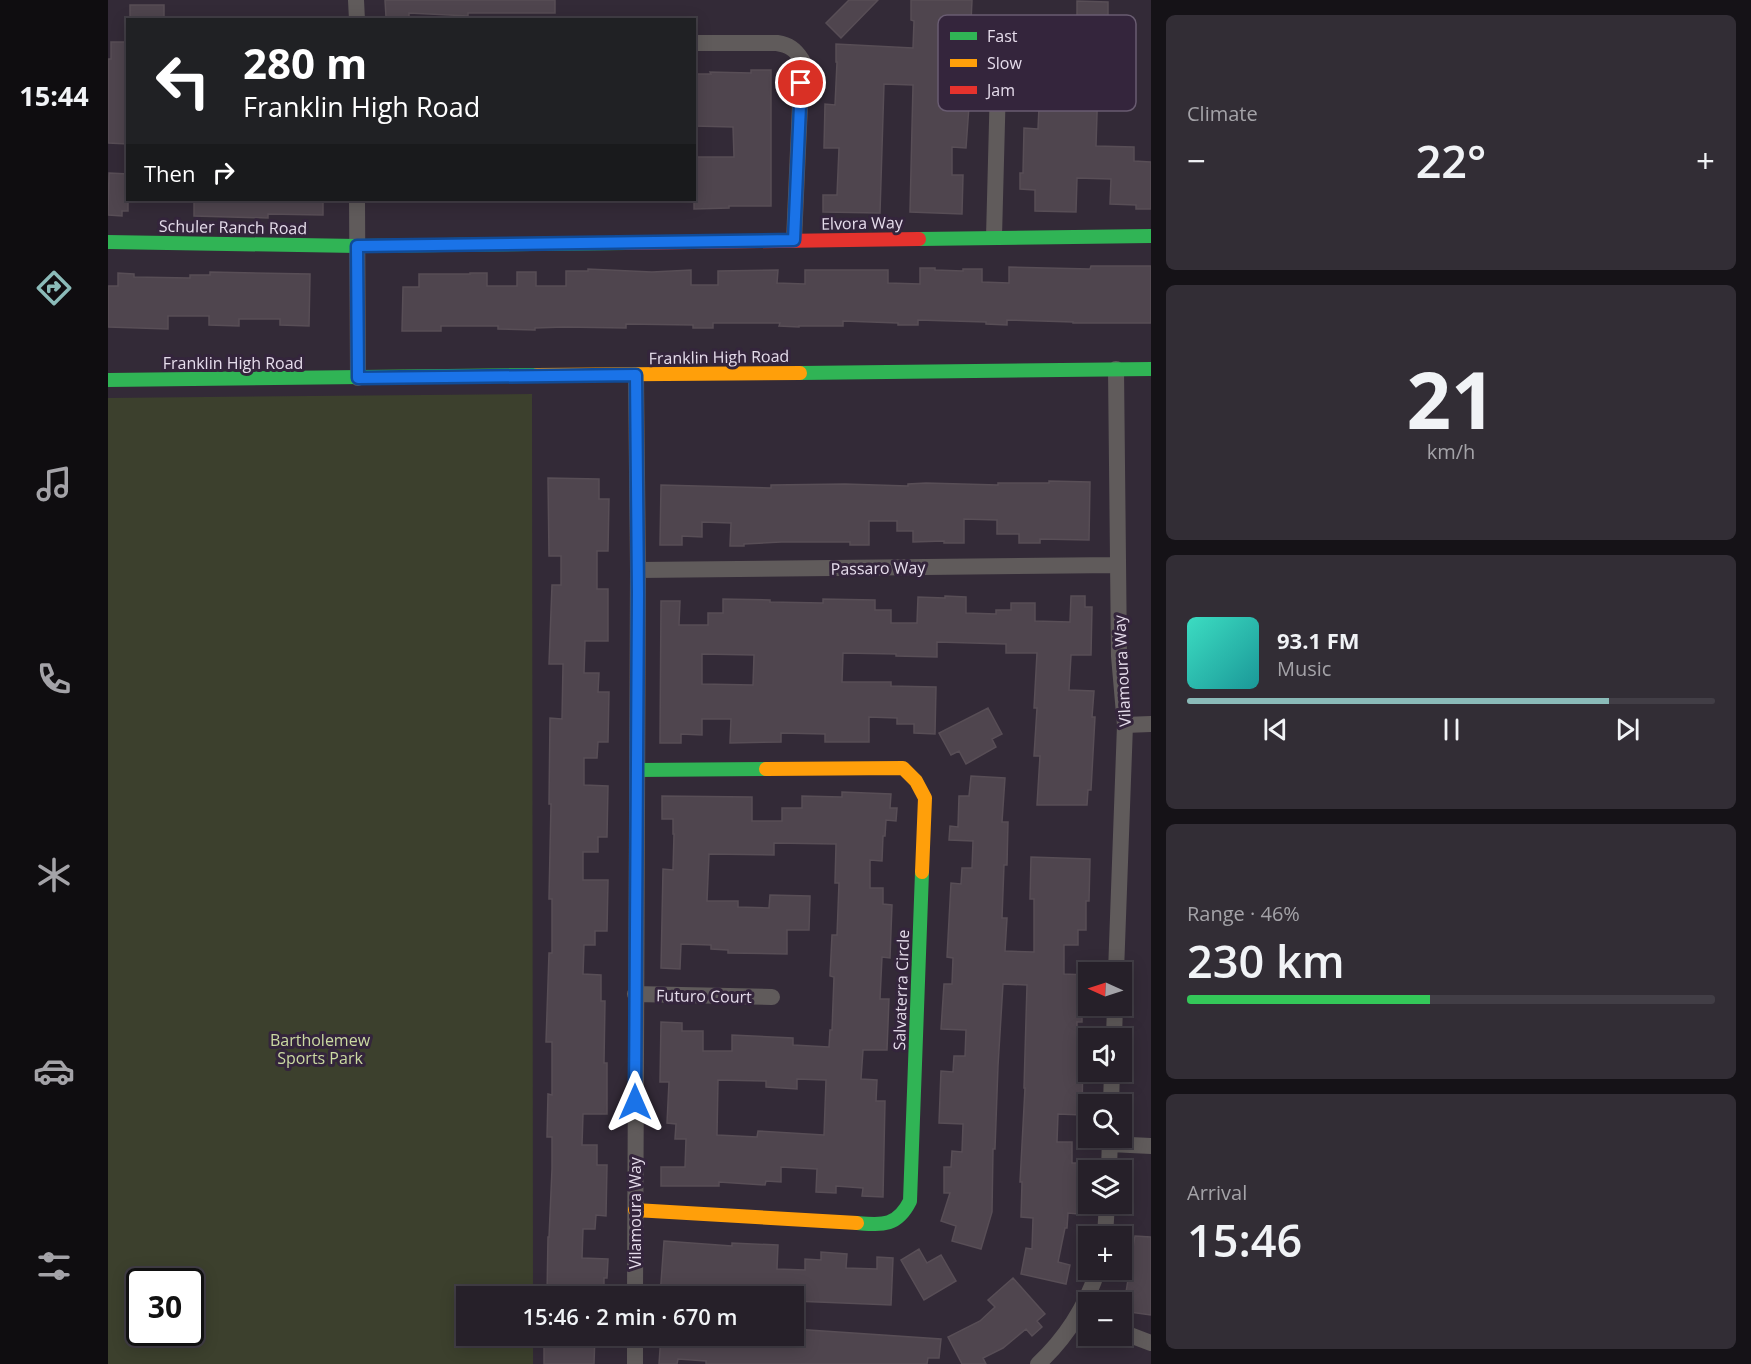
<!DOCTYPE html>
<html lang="en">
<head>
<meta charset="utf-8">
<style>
  body { margin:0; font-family:"Open Sans",sans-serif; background:#322d35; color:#f1f3f6; height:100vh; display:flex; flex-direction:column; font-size:22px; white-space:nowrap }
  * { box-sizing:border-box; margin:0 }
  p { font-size:20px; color:#a4a3a8 }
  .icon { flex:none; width:33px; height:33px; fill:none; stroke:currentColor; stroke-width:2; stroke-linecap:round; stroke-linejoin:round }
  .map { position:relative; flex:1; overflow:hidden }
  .sheet { display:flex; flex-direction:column; gap:15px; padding:15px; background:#151217; width:600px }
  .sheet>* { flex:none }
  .hud { position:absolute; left:18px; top:18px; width:570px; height:183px; border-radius:0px; box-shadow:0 3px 15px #0003,0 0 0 2px #423e46; background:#202124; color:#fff; overflow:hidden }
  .needle { width:39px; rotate:273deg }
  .controls { position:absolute; left:970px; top:962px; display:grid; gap:12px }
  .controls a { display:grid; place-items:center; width:54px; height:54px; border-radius:0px; background:#262029; box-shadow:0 3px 15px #0003,0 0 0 2px #423e46; font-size:30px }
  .speed { position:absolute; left:18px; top:1268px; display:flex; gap:12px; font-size:30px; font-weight:700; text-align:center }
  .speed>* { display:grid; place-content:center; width:78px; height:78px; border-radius:50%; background:#262029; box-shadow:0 3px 15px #0003,0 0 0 2px #423e46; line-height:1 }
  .speed .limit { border:3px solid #111; border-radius:9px; background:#fff; color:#111 }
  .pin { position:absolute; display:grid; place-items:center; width:51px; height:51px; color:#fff; margin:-26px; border:3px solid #fff; border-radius:50%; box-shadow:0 2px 6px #0007 }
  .me { position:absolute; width:66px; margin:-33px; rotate:0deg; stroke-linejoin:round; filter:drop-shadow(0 0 4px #0008) }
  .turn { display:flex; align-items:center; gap:21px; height:126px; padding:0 18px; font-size:27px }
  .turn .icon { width:78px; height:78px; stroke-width:2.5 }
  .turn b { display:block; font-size:42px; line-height:51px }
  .then { display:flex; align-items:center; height:57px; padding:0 18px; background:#0003; gap:12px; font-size:22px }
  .big { font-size:45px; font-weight:600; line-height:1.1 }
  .sheet .tile { flex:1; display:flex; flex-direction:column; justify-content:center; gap:9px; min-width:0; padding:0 21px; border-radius:9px; background:#322d35 }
  .sheet .dial { align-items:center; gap:0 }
  .dial b { font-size:78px; line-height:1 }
  .song { display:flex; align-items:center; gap:18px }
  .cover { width:72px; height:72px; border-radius:9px; background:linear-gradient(135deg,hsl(170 70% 55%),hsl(180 70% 35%)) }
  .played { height:6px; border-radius:3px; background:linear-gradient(90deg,#8bbbb9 80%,#423e46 80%) }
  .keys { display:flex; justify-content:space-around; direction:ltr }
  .heat { display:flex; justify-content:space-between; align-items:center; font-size:33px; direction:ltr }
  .charge { height:9px; border-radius:4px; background:linear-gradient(90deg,#34c759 46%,#423e46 0) }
  .trip { position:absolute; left:348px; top:1286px; width:348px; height:60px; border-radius:0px; background:#262029; box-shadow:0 3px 15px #0003,0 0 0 2px #423e46; font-weight:600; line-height:60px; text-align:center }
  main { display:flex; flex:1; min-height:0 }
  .tabs { display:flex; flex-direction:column; width:108px; justify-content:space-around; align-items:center; background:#0f0d10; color:#a4a3a8 }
  .tabs .icon { width:42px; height:42px }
  .tabs .active { color:#8bbbb9 }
  .tabs b { font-size:27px; color:#f1f3f6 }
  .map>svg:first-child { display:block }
  .green { fill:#3c402d; fill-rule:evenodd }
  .building { fill:#4f454e; stroke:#584e56; stroke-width:1.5; fill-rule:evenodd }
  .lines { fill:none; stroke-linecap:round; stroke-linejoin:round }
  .street { stroke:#605b5b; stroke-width:16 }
  .fast { stroke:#30b455; stroke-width:14 }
  .slow { stroke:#ff9f0a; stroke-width:14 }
  .jam { stroke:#e5322d; stroke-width:14 }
  .route-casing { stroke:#114b97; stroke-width:15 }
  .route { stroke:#1a73e8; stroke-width:10 }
  .labels { text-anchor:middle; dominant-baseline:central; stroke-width:6; stroke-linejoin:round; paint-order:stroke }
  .street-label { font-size:16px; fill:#e6ddec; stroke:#34253c }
  .park-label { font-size:16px; fill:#cbdaa2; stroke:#34253c }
  .key { fill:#34253c; stroke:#695c71; stroke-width:1.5 }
  .key-label { font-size:16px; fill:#e6ddec }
</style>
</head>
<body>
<main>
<nav class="tabs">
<b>15:44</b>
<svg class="icon active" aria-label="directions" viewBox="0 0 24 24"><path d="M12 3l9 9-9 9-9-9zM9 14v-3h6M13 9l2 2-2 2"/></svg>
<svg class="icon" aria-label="music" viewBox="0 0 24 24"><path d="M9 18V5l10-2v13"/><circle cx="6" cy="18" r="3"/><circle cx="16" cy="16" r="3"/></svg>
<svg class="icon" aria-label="phone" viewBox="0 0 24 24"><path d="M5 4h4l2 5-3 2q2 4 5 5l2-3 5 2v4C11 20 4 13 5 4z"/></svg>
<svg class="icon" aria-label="climate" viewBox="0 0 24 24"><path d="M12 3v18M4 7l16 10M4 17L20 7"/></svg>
<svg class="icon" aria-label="car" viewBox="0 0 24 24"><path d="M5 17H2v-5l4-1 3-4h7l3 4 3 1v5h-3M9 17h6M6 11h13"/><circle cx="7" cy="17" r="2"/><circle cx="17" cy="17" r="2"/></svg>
<svg class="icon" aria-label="filters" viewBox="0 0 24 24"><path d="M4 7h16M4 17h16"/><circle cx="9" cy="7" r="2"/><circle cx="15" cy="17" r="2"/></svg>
</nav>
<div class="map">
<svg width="1043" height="1364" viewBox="0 0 1043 1364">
  <rect width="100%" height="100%" fill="#332a37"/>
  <path class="green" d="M424 394 425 1296H358V1335H425V1364H0V398ZM32 1281H82V1332H32Z"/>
  <path class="building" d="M277 0H447V13H360V16L301 13V18L278 17Z
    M741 0H770L733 38 718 23Z
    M803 0H864L861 66H847L845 106H861L858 148 844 147V175H855L854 214 802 212 805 85 776 84 772 213 715 212V195H729L731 148H716L717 104 727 105 729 62H728V44L805 48 806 21 803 20Z
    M969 1 1000 2V17L1012 18 1011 39H1004L1002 83 990 82 988 146 1026 147V161L1043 162V209H1028V205L1002 204 1003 179 969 178 968 212 927 211V190L912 189V173H915L916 128 930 129 932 84 946 85 948 37H941L942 17 969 18Z
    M22 5H56V20H22Z
    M3 42H20V144L0 143V59H3Z
    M643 70H663V206H621V208L586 209V157H626L625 127 586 126V74H603L602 72 643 73Z
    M1 173 20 174V211H14V216L0 215Z
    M86 200H215V215L160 214V218L86 216Z
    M983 266H1043V323H965V322L899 320V325L878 324V322L810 320V325H790V323L735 321V326H691V327L671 326 672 323H605V328H585V325L518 324V328L456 327 427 328V330L390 329V326H333V331H294L295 287H311V274H362V273H379V286H409V272H428V286H458V271H480V269L544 272 583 270V285H610V271L670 270 669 283 697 284V270H780V283L812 284V268H827V270L855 271V269H874V282L901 283V267L982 269Z
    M102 272 202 274 201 326 172 325V319H131V326L101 325V316H60V329L0 327V286H10V273L26 274V277L82 278V275H102Z
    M440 478 491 479V499H501L500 551H489V589H500V641H477L476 673H491L490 692H501L500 742H490L489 758H476V785L500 786 499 837H490V852H475V880H500L499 931H487V945H476L475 974 493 975V1001H497L496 1063H499V1114H475L474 1145H489V1165H499L498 1216 488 1215 487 1229H475L474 1258 500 1259 499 1278H496V1296H439L440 1237H441L444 1169V1137H439L440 1094 444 1095V1042H438L441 953H444V899H441L443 804H441L442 718 454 719 455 664H441L444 585H453V556H441Z
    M941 481 982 482 981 540 932 539V543H911V534H889V520L856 519V543H836V541L805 542V531H789V521H761V545H742V542H673L636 544V546H622L623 523 594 522V537L574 536V545H552L553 485 663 488V485L737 484 800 486V484L818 483 890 485V483H941Z
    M837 596 858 597V613L888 614V610H903V603H927V621L962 622 963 596H977V607H984L983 655H963L961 690 986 691 984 717H987L983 790H980L979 805H929L932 756H926L929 708H926L929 653H898V644L829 642V657L788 656V654L735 653 734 682H783V686L828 687 827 734 806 733V724H789V718L761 717V742H717V734L673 733V742L622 743 623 719H594V735L573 734V743H552L553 601H572L571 625H600V613H615V599L662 600V602L715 603V599L767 600V610H783V623H809L810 597 837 598ZM594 654 646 655 645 685 594 684Z
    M880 708 894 734 884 739 888 747 858 764 851 751 843 755 831 733Z
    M863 776 897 778 894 822H900L899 865H896L894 918H899L897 951 926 952V899H922L923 857 982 859 981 901H978V930H970V945H956V974L979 975V994H974V1022H969V1048H975L974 1115 950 1114 949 1142H964V1163H972L970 1214 960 1213 959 1228H957L950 1262 962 1265 958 1284 913 1274 918 1248 924 1249 925 1218 913 1217 914 1182H912L917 1088H916L919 985 895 984 890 1066 887 1149H885L884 1212 873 1249 844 1241 848 1226 833 1221 842 1193H836V1167H843L844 1151 854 1152 855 1124 831 1123 833 1071 845 1072 846 1056H857L858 1030 833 1029 836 984H844L845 958 839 957 843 883 853 884 854 868H864L865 841 841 840 842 826 850 827 851 796H861Z
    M734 792 783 794 782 808H789L788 821 778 820 777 836H775L774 861 762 860V888H775V904L784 905 782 958 774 957 772 999H781L779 1050H755L753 1079 769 1080 768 1101H777L775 1197 754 1196 755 1188 728 1186V1193L708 1192 709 1169 673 1167V1182L658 1181 657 1185 611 1182V1186H553V1167H577L578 1139H567L568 1124 559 1123 561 1082H552L553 1022 574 1023V1031H595V1051H624V1035L685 1038V1045L721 1047 722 1030H724L726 977 722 976 724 935H729L731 883H727L728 844 666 843V855L601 854 599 901H630V907L661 908 662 895 702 896 701 930H679V954L620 953V950L603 949V945L573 944 572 969 553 968 555 869 565 870 566 834H565V819H554V796L644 797V821H674V808H694V796L734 797ZM689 1079 718 1080 716 1135 650 1131 649 1137 609 1135 610 1080 658 1081V1087L689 1089Z
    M1027 1236 1043 1237V1315L1015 1311Z
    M556 1241 624 1246V1243L670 1245 669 1269 697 1270V1259L713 1260V1252L739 1254 738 1268 769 1269V1257L785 1258 783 1305 686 1301V1296H552Z
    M811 1249 819 1263 833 1255 848 1281 816 1300 793 1260Z
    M905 1278 937 1314 929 1321 934 1327 924 1336 918 1329 895 1348 875 1358 878 1364H854L840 1337 872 1321 887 1307 880 1300Z
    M686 1329 833 1339 831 1358H820L819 1364H598V1361L570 1359 569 1364H551L553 1335H686Z
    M436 1335H487L486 1364H436Z"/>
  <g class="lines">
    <path class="street" d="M248 0 249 20
      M586 43H669C681 45 687 49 694 60L686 240
      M249 200 250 378
      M886 237 890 84 906 53
      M530 570 1010 565
      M1017 725 1043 724
      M1008 972 1017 725 1011 656 1008 369
      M527 994 664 997
      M1006 1038 1007 1005
      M1003 1104 1004 1071
      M1002 1144 1043 1146
      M1001 1170 1002 1137
      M997 1236 999 1203
      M527 1296 530 570 528 375
      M1014 1332 1043 1343
      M527 1364V1335
      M930 1364C959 1337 978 1307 990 1269"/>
    <path class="fast" d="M811 239 1043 236
      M0 242 249 246 518 243
      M692 373 1043 369
      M0 380 429 375
      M529 770 658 769
      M749 1223C774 1225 789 1227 802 1201L814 872"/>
    <path class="slow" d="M429 375 692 373
      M658 769 795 768 808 781 817 798 814 872
      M527 1210 749 1223"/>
    <path class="jam" d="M518 243 811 239"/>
  </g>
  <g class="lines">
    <g class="route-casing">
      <path id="route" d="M527 1102 530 593 528 375 250 378 249 246 686 240 693 83"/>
    </g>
    <use href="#route" class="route"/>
  </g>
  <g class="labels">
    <g class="street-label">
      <text transform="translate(754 223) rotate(-1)">Elvora Way</text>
      <text transform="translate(125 227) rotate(1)">Schuler Ranch Road</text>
      <text transform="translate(611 357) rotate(-1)">Franklin High Road</text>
      <text x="125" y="363">Franklin High Road</text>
      <text transform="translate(770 568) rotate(-1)">Passaro Way</text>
      <text transform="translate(1014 671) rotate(-93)">Vilamoura Way</text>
      <text transform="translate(793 990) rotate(-88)">Salvaterra Circle</text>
      <text transform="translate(596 996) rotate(1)">Futuro Court</text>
      <text transform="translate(527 1213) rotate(-90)">Vilamoura Way</text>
    </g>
    <g class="park-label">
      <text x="212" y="1040">Bartholemew<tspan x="212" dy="18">Sports Park</tspan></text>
    </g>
  </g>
  <rect x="830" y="15" width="198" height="96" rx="9" class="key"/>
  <rect x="842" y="32" width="27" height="8" fill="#30b455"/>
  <rect x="842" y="59" width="27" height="8" fill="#ff9f0a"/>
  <rect x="842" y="86" width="27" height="8" fill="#e5322d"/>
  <g class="key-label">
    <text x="879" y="42">Fast</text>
    <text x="879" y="69">Slow</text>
    <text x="879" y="96">Jam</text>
  </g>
</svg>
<div class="controls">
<a><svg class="needle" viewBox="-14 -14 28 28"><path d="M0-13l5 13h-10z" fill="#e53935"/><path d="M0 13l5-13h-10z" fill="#a4a3a8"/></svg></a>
<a><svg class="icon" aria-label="sound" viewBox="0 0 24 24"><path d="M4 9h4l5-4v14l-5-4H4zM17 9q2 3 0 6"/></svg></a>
<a><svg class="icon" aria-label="search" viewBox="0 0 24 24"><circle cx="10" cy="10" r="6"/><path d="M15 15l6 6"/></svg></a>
<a><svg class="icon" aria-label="layers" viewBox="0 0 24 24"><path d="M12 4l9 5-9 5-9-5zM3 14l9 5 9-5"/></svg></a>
<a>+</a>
<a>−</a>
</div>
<div class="speed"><div class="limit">30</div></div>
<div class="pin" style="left:693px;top:83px;background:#d93025"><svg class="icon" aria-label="arrive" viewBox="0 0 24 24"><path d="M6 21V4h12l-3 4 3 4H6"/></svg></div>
<svg class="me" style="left:527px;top:1102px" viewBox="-20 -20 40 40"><path d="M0-17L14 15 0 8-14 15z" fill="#1a73e8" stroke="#fff" stroke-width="4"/></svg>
<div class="trip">15:46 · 2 min · 670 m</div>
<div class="hud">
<div class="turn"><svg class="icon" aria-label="left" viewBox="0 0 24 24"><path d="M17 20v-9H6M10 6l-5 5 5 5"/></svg><div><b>280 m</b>Franklin High Road</div></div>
<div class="then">Then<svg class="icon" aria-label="right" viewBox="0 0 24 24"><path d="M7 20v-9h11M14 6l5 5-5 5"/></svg></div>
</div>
</div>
<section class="sheet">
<div class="tile"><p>Climate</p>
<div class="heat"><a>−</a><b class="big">22°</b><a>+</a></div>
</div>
<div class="tile dial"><b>21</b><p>km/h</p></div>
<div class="tile">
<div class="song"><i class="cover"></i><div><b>93.1 FM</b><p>Music</p></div></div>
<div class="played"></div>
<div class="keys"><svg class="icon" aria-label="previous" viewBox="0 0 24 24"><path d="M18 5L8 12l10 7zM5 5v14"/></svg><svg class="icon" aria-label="pause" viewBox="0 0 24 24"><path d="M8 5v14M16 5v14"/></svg><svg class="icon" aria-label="next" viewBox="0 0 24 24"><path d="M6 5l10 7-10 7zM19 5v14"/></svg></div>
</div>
<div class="tile"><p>Range · 46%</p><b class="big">230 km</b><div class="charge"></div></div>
<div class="tile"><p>Arrival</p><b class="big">15:46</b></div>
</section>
</main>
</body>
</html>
